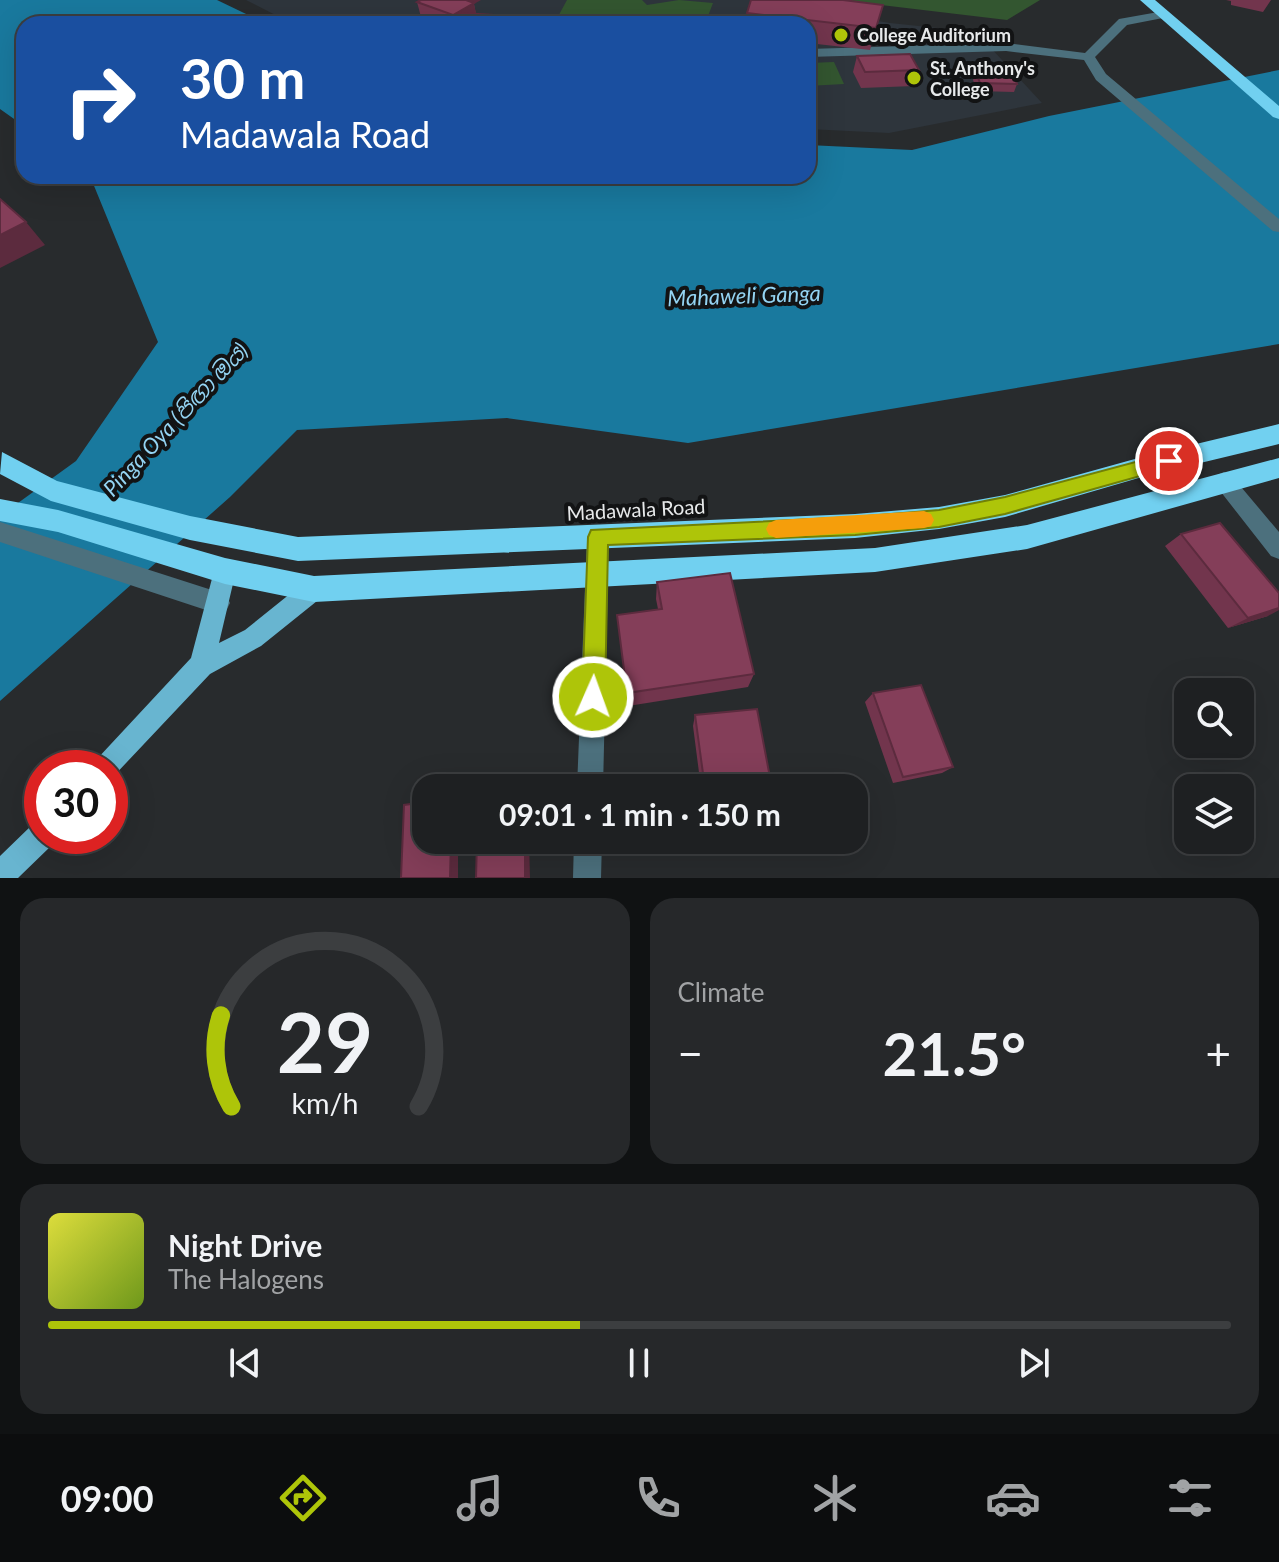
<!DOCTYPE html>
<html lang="en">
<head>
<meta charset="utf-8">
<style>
  body { margin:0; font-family:Lato,"Noto Sans Sinhala",sans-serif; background:#26282a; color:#f1f3f6; height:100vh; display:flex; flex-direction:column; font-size:30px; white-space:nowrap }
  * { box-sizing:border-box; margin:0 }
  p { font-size:26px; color:#a1a3a5 }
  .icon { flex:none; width:44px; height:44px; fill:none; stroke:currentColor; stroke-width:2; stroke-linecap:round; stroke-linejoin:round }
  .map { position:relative; height:878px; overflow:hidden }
  .sheet { display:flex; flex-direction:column; gap:20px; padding:20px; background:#101213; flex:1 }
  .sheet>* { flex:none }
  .top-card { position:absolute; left:16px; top:16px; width:800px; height:168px; border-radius:24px; box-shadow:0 8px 32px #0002,0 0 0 2px #3c3e40; background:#1a4fa0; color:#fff; overflow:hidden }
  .fabs { position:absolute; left:1174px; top:678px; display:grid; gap:16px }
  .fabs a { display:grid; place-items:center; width:80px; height:80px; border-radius:16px; background:#1e2022; box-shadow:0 8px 32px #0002,0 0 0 2px #3c3e40; font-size:40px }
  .speed { position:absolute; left:24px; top:750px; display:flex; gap:16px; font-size:40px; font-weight:700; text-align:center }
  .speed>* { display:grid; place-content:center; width:104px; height:104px; border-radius:50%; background:#1e2022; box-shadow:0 8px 32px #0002,0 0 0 2px #3c3e40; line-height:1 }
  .speed .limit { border:12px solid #d22; background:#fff; color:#111 }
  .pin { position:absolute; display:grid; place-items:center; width:68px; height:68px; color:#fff; margin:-34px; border:4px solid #fff; border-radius:50%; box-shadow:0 2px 8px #0007 }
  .me { position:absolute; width:88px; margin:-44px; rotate:2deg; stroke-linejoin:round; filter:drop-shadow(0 0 6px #0008) }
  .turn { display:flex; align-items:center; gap:28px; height:168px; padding:0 32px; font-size:36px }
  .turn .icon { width:104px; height:104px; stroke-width:2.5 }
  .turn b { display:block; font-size:56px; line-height:68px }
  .big { font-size:60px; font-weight:700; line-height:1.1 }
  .sheet .tile { flex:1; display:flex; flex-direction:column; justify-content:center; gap:12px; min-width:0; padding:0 28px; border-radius:24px; background:#26282a }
  .sheet .dial { align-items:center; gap:0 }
  .dial svg { height:208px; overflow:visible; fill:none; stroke:#3c3e40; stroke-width:7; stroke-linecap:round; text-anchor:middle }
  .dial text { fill:#f1f3f6; stroke:none }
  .song { display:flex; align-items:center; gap:24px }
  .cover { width:96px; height:96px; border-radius:12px; background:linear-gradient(135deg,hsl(60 70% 55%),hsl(80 70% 35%)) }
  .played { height:8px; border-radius:4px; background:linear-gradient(90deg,#aec509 45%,#3c3e40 45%) }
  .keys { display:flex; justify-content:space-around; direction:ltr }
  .heat { display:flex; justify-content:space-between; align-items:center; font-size:44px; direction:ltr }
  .sheet .tiles { flex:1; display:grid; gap:20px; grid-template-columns:1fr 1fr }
  .tile:last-child { grid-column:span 2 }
  .trip { position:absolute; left:412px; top:774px; width:456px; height:80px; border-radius:24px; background:#1e2022; box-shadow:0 8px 32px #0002,0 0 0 2px #3c3e40; font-weight:700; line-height:80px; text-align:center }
  .dock { display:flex; height:128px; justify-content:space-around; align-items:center; background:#0c0d0e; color:#a1a3a5 }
  .dock .icon { width:56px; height:56px }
  .dock .on { color:#aec509 }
  .dock b { font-size:36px; color:#f1f3f6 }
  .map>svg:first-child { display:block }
  .built { fill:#2e353c }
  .green { fill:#335630 }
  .water { fill:#19799e }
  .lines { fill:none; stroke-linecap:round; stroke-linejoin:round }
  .minor { fill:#4c707d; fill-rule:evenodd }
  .major { fill:#68b5d0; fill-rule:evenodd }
  .highway { fill:#71d0f0; fill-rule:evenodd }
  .wall { fill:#72354d }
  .shaded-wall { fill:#5c2b3e }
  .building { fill:#843e59; stroke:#5c2b3e; stroke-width:2 }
  .route { fill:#aec509; stroke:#718006; stroke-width:2 }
  .slow { fill:#f59e0b }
  .poi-dot { fill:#aec509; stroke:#121314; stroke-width:3 }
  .labels { text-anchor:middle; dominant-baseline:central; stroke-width:8; stroke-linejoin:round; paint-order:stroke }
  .far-poi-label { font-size:18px; font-weight:bold; fill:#e7e9ea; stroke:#121314; text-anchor:start }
  .street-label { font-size:20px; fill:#e7e9ea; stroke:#121314 }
  .water-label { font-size:22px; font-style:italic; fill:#94d4f3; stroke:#121314 }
</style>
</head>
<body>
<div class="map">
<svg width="1279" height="878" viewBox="0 0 1279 878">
  <rect width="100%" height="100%" fill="#282b2d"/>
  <path class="built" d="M246 0H753L890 23 976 32 1042 103 889 133 808 129V24H293Z"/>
  <path class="green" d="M567 0H642L647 5 679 0 713 3 705 24H554Z
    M839 0H1040L1007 20Z
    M834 62 844 84 808 86V63Z"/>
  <path class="water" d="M0 0H217L267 24H24V126L0 109Z
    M1279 70V344L688 443 507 418 297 430 230 497 0 701V516L76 461 158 342 90 176H808V145L912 150 1049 116Z"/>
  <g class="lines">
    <path class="minor" d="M1164 11 1170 15 1168 17 1127 25 1095 57 1106 74 1279 219V232L1273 231 1096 80 1084 60 1006 51 808 57V49L1006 43 1085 53 1119 19Z
      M1224 472 1231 475 1279 532V559L1271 556 1217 487 1214 481 1217 475Z
      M0 522 218 592 226 595 230 603 226 611 218 614 0 542Z
      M598 527 606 530 609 537 603 788H577L587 537 590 530Z
      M574 840H602L601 878H573Z"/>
    <path class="major" d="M225 561 233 564 236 571 219 643 245 630 306 581 314 578 322 581 325 589 322 597 261 646 210 674 110 780V768H93L97 759 191 658 214 571 217 564Z
      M42 821V836H55L52 845 18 878H0V856L32 825Z"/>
    <path class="highway" d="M1140 0H1155L1279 106V119L1273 117Z
      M1279 424V444L1142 477 1005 517 939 529 855 538 298 561 190 540 51 501 0 474 2 452 57 481 190 516 298 537 855 514 939 507 1005 495 1142 457Z
      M1279 458V478L1027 549 875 572 314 602 225 584 58 532 0 521V499L58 510 225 558 314 576 875 548 1027 525Z"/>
  </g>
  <path class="wall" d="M1226 0H1271L1263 12 1231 5V1Z
    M417 2 474 4 476 14 528 24H440L421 17Z
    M883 5 870 50 808 43V24H746L747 13Z
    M857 56 919 70 914 86 861 88 853 72Z
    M976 72 1017 84 1014 92 977 91 973 80Z
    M1181 534 1268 616 1228 628 1165 546Z
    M657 582 754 674 748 687 628 706 617 615 658 609 656 599Z
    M873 693 953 767 942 773 893 783 865 702Z
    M695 715 772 788H701L693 726Z
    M708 840H732L708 842Z"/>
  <path class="shaded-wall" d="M461 0H481L474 4 477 18 455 24 453 15Z
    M26 222 45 245 0 268V235Z
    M1279 608V610L1268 616 1228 628 1248 618Z
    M451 840H458V878H450Z
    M525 840H529L530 878H525Z"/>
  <path class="building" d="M421 0H466L474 3 453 15 417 2Z
    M751 0H843L883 5 876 28 747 13Z
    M462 13 527 17 524 24H455Z
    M910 54 919 70 865 72 857 56Z
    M976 72 1013 73 1017 84 980 83Z
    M0 199 26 222 0 235Z
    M1220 523 1279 593V608L1248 618 1181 534Z
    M730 573 754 674 627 693 617 615 662 609 657 582Z
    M921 685 953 767 903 777 873 693Z
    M757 709 772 788H705L695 715Z
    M525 781V788H478V785Z
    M426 802V840H451L450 878H401L404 805Z
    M477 840H525V878H476Z"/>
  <path class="route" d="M1169 453 1176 455 1179 461 1176 466 1005 514 939 527 855 535 608 545 605 697 601 705 593 708 585 705 582 697 588 537 591 530 855 517 939 510 1005 497Z"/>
  <path class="slow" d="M924 511 931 514 934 520 931 526 924 528 776 538 769 535 766 529 769 523 776 520Z"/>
  <g class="poi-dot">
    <circle cx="841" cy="35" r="8"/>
    <circle cx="914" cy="78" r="8"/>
  </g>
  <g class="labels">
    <g class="far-poi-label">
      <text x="857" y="35">College Auditorium</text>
      <text x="930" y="68">St. Anthony's<tspan x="930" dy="21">College</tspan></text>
    </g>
    <g class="street-label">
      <text transform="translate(636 509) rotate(-3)">Madawala Road</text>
    </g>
    <g class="water-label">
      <text transform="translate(744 295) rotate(-2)">Mahaweli Ganga</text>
      <text transform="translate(175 419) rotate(-47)">Pinga Oya (පිඟා ඔය)</text>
    </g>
  </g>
</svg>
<div class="fabs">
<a><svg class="icon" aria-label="search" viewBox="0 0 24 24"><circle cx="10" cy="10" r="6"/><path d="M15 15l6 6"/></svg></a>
<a><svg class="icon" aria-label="layers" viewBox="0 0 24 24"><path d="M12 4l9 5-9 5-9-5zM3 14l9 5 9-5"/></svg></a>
</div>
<div class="speed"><div class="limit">30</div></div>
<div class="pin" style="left:1169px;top:461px;background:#d93025"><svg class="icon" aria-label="arrive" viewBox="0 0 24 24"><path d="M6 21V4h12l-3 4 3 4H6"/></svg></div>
<svg class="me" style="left:593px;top:697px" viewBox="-20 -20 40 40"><circle r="17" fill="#aec509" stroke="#fff" stroke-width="3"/><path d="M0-11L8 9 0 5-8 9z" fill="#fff"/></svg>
<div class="trip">09:01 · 1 min · 150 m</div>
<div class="top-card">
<div class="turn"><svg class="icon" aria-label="right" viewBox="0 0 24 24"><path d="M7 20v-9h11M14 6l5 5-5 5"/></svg><div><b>30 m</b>Madawala Road</div></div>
</div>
</div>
<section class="sheet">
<div class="tiles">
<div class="tile dial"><svg viewBox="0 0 100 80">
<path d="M14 69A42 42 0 1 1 86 69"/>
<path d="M14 69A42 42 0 0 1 10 34" stroke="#aec509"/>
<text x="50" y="56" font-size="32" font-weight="700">29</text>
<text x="50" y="72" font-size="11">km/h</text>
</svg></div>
<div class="tile"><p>Climate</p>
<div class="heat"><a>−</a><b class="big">21.5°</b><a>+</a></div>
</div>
<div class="tile">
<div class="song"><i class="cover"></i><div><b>Night Drive</b><p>The Halogens</p></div></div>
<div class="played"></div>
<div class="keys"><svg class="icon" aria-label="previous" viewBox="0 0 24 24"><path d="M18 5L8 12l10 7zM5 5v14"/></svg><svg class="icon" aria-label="pause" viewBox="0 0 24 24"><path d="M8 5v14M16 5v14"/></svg><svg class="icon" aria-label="next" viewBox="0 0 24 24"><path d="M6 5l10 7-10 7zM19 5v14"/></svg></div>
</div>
</div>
</section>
<nav class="dock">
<b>09:00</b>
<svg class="icon on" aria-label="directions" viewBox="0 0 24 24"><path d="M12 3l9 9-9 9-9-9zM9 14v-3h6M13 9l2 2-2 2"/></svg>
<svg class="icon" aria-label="music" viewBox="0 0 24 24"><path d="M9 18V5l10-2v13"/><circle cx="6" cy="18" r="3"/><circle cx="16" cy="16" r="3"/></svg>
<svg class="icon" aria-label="phone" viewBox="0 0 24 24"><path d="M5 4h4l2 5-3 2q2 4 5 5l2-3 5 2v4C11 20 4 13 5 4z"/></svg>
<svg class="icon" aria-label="climate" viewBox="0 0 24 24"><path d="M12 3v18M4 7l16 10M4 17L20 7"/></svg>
<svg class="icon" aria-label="car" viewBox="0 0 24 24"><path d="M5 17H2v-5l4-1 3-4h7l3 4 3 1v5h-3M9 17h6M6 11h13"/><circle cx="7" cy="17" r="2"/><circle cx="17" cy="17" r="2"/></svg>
<svg class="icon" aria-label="filters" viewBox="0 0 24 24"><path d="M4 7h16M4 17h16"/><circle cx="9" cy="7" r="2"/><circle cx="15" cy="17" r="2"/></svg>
</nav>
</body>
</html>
